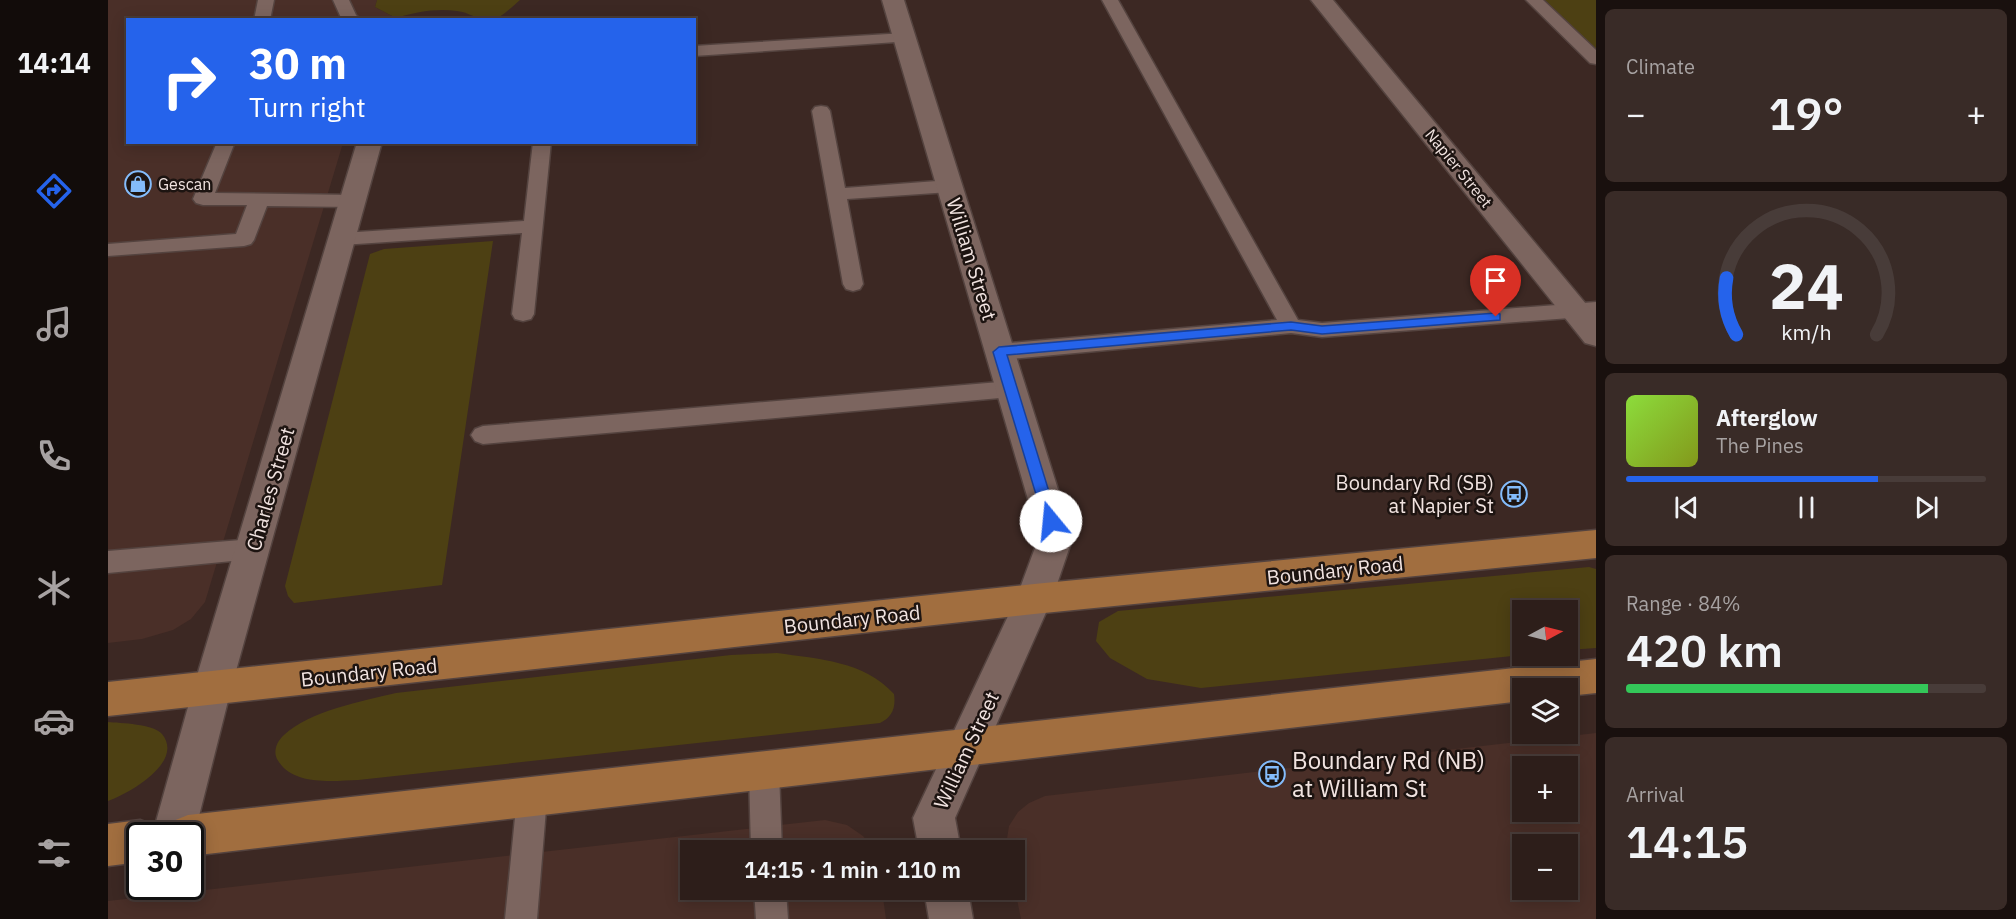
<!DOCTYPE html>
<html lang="en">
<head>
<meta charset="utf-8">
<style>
  body { margin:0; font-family:"IBM Plex Sans",sans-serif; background:#392b27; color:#f1f3f6; height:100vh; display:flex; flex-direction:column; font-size:22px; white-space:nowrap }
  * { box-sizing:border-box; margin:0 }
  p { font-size:20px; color:#a7a2a2 }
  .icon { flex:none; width:33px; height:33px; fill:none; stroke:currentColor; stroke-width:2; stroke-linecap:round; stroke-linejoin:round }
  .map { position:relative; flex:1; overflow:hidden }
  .sheet { display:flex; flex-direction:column; gap:9px; padding:9px; background:#19100e; width:420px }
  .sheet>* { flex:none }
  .guide { position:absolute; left:18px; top:18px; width:570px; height:126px; border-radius:0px; box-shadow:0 3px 15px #0003,0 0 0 2px #483c39; background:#2563eb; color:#fff; overflow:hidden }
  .needle { width:39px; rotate:83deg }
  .tools { position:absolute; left:1404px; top:600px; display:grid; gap:12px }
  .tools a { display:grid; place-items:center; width:66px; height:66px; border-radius:0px; background:#2d1e1a; box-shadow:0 3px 15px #0003,0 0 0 2px #483c39; font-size:30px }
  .speed { position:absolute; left:18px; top:822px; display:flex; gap:12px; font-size:30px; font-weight:700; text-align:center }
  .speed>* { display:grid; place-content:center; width:78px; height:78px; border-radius:50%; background:#2d1e1a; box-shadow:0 3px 15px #0003,0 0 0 2px #483c39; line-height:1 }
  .speed .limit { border:3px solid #111; border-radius:9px; background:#fff; color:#111 }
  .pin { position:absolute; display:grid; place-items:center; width:51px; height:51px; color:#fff; margin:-62px -26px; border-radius:50% 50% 50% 0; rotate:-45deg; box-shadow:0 0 6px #0007 }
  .pin .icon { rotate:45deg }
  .me { position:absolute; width:66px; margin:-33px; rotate:343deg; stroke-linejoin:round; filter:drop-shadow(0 0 4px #0008) }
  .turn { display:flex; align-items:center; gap:21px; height:126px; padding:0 24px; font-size:27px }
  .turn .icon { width:78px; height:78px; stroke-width:2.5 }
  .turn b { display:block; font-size:42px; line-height:51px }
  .big { font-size:45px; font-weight:600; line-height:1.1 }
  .sheet .widget { flex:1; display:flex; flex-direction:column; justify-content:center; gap:9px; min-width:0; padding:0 21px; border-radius:9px; background:#392b27 }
  .sheet .dial { align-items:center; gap:0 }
  .dial svg { height:156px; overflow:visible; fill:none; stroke:#483c39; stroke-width:7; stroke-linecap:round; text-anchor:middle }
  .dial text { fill:#f1f3f6; stroke:none }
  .song { display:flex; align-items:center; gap:18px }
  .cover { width:72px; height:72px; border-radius:9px; background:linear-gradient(135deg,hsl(90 70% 55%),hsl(70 70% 35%)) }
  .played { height:6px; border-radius:3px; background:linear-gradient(90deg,#2563eb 70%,#483c39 70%) }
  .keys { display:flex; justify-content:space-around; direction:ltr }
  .heat { display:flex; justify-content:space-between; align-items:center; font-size:33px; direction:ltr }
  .charge { height:9px; border-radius:4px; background:linear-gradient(90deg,#34c759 84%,#483c39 0) }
  .trip { position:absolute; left:572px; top:840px; width:345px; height:60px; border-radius:0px; background:#2d1e1a; box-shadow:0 3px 15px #0003,0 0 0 2px #483c39; font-weight:600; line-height:60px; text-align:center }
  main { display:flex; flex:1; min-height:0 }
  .dock { display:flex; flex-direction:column; width:108px; justify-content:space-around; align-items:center; background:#120c0a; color:#a7a2a2 }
  .dock .icon { width:42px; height:42px }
  .dock .current { color:#2563eb }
  .dock b { font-size:27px; color:#f1f3f6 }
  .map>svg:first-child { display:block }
  .built { fill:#4a2f28; fill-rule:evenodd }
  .green { fill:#4d4013 }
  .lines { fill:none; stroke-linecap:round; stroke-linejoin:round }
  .service-casing { stroke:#54433f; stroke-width:3 }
  .minor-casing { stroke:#54433f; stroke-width:3 }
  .primary-casing { stroke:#54433f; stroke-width:3 }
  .service { fill:#7c655f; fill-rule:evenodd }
  .minor { fill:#7c655f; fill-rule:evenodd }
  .primary { fill:#a16e3f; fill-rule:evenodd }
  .route { fill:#2563eb; stroke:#184099; stroke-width:1.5 }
  .labels { text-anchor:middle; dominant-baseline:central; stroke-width:5; stroke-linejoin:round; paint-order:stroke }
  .far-street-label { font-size:16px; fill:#f1e3e0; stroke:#1d1411 }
  .far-poi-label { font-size:16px; fill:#f1e3e0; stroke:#1d1411; text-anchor:start }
  .street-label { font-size:20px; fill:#f1e3e0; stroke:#1d1411 }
  .poi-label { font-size:20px; fill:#f1e3e0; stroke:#1d1411; text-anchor:end }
  .near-poi-label { font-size:24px; fill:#f1e3e0; stroke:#1d1411; text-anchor:start }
</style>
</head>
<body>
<main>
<nav class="dock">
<b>14:14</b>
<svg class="icon current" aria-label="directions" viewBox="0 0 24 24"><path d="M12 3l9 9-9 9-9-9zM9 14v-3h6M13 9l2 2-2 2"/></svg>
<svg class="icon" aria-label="music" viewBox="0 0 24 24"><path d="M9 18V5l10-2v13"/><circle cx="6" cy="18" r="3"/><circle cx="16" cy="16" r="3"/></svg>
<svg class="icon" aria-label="phone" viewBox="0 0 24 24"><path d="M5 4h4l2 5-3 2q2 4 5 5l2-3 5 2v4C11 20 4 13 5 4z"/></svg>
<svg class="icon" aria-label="climate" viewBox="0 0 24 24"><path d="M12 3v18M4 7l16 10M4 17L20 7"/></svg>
<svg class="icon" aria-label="car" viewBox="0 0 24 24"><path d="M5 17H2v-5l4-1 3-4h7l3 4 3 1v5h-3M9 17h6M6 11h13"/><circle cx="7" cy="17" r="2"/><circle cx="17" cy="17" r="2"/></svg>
<svg class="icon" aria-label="filters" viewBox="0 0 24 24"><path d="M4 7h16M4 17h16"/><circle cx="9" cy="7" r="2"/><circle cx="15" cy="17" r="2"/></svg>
</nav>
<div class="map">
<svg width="1488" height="919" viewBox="0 0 1488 919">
  <rect width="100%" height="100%" fill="#3c2823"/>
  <path class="built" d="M0 0H269L267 7 288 18 20 20V142L235 143 97 602 83 619 65 630 34 639 0 643Z
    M1488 733V919H913L906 884V850H899L898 845 901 826 910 812 921 803 937 796ZM1414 766H1460V812H1414ZM1414 844H1460V890H1414Z
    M717 820 739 825 755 836 766 850H582V890H774L778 919H0V901Z"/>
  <path class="green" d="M269 0H412C405 6 394 17 385 20 373 23 362 12 349 11 328 8 308 12 288 18L267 7Z
    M1437 0H1488V49Z
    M385 241 334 585 186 603 180 596 177 586 262 254 276 249Z
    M1481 567 1488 569V648L1460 650V610H1414V655L1093 688 1039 679 1002 658 988 641 991 622 1010 611Z
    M669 653C711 659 756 661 786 694 788 708 784 717 772 723L250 780C223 781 184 786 169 759 165 751 169 741 176 735 201 711 255 701 288 693L623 655Z
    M0 722C12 723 46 724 54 734 77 762 20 794 0 801Z"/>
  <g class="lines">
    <g class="service-casing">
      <path id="service" d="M150 0H166L162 20H146Z
        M225 0H241L248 15 253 20H234Z
        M994 0H1010L1190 320 1214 323 1488 302V316L1214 337 1183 333 891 360 883 357 880 352 883 347 891 344 1169 320Z
        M1418 0H1435L1488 50V64L1482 63Z
        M797 33 803 35 805 38 803 41 586 56V46Z
        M713 106 719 107 722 111 737 188 842 180 849 182 851 186 849 190 842 192 739 199 755 284 752 289 745 291 738 289 735 284 704 111 707 107Z
        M109 142H127L107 193 245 195 252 197 255 201 252 205 245 207 159 206 146 240 143 244 136 246 0 256V244L128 234 139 205H95L88 203 85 199Z
        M425 142H443L426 314 423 319 415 321 407 319 404 314 414 233 234 245 227 243 224 239 227 235 234 233 416 221Z
        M903 381 911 383 914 389 911 395 903 397 375 444 367 441 363 435 367 429 375 426Z
        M145 539 154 542 158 549 154 556 145 559 0 573V551Z
        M656 758 667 762 671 772 674 850H643L641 772 645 762Z
        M424 783 435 787 439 797 429 919H397L409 797 413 787Z
        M646 890H678L680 919H648Z"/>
    </g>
    <g class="minor-casing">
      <path id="minor" d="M774 0H796L965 537 944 599 847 818 853 850H811L805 818 908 599 931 537Z
        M1203 0H1225L1488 316V346L1477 343Z
        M249 142H274L123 689 86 836 82 845V836H44L85 689Z
        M816 890H860L865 919H821Z"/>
    </g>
    <g class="primary-casing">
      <path id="primary" d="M1488 530V558L926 614 0 716V682L926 584Z
        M1488 659V693L1460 696V688H1414V701L82 856V836H59L65 821 80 815Z
        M32 820 47 826 51 836H32V862L0 866V824Z"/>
    </g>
    <use href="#service" class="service"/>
    <use href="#minor" class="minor"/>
    <use href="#primary" class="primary"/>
  </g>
  <path class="route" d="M1388 313 1392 314V320L1214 334 1183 330 899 355 950 521 948 525H938L936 521 885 352 891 347 1183 322 1214 326Z"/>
  <defs>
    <g id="shop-ring" transform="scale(1.35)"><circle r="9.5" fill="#1d1411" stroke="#84bcfb" stroke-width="1.5"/><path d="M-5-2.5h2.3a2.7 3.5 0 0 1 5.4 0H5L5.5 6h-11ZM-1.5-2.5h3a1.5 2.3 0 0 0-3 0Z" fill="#84bcfb"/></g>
    <g id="bus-ring" transform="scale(1.35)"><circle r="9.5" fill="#1d1411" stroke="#84bcfb" stroke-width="1.5"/><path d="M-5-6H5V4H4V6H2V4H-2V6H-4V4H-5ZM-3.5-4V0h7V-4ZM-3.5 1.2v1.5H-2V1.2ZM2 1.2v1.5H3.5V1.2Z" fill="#84bcfb"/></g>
  </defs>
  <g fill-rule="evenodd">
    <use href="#shop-ring" x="30" y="184"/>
    <use href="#bus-ring" x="1406" y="494"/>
    <use href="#bus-ring" x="1164" y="774"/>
  </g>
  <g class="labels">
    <g class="far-street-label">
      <text transform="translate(1351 168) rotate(51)">Napier Street</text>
    </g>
    <g class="far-poi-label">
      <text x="50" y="184">Gescan</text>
    </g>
    <g class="street-label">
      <text transform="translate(864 259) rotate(73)">William Street</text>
      <text transform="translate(162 489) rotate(-74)">Charles Street</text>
      <text transform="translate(1227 570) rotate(-6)">Boundary Road</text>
      <text transform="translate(744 619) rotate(-6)">Boundary Road</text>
      <text transform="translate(261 672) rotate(-6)">Boundary Road</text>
      <text transform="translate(858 750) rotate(-65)">William Street</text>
    </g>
    <g class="poi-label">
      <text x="1386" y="482">Boundary Rd (SB)<tspan x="1386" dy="23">at Napier St</tspan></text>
    </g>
    <g class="near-poi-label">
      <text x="1184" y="760">Boundary Rd (NB)<tspan x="1184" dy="28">at William St</tspan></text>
    </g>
  </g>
</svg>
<div class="tools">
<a><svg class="needle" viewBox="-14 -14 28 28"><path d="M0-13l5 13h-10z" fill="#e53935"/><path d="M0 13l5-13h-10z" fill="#a7a2a2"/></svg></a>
<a><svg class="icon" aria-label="layers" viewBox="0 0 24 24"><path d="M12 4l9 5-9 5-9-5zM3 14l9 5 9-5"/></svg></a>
<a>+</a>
<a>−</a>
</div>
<div class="speed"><div class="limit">30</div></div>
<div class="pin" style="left:1388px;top:317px;background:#d93025"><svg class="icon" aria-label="arrive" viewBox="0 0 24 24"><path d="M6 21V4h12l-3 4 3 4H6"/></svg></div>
<svg class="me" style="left:943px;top:521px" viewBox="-20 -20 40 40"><circle r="19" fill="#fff"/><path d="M0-13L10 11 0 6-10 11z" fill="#2563eb"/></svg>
<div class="trip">14:15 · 1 min · 110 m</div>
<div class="guide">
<div class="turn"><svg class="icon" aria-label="right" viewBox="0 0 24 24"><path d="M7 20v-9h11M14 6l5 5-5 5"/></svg><div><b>30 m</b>Turn right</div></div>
</div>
</div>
<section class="sheet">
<div class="widget"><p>Climate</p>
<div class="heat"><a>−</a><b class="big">19°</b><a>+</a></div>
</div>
<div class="widget dial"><svg viewBox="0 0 100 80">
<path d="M14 69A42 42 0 1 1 86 69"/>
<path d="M14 69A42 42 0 0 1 9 40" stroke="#2563eb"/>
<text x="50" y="56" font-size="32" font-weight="700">24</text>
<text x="50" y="72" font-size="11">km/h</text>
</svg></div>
<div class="widget">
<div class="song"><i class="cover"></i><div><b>Afterglow</b><p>The Pines</p></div></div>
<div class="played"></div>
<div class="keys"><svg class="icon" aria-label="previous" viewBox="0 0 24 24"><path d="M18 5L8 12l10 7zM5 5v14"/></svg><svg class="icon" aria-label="pause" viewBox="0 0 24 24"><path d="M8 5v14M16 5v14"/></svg><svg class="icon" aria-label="next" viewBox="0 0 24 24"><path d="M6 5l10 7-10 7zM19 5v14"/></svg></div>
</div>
<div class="widget"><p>Range · 84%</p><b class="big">420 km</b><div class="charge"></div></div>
<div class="widget"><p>Arrival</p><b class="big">14:15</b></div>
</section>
</main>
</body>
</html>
